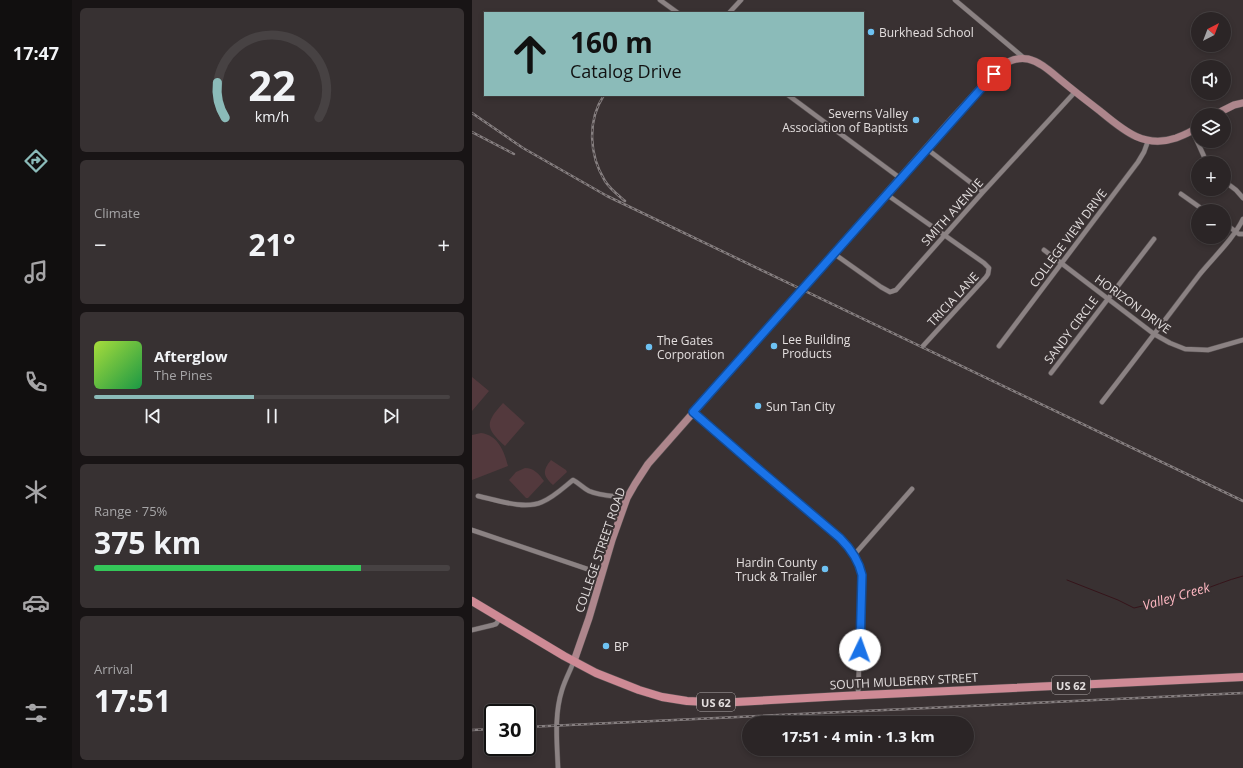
<!DOCTYPE html>
<html lang="en">
<head>
<meta charset="utf-8">
<style>
  body { margin:0; font-family:"Open Sans",sans-serif; background:#373132; color:#f1f3f6; height:100vh; display:flex; flex-direction:column; font-size:15px; white-space:nowrap }
  * { box-sizing:border-box; margin:0 }
  p { font-size:13px; color:#a6a5a7 }
  .icon { flex:none; width:22px; height:22px; fill:none; stroke:currentColor; stroke-width:2; stroke-linecap:round; stroke-linejoin:round }
  .map { position:relative; flex:1; overflow:hidden }
  .drawer { display:flex; flex-direction:column; gap:8px; padding:8px; background:#181415; width:400px }
  .drawer>* { flex:none }
  .guide { position:absolute; left:12px; top:12px; width:380px; height:84px; border-radius:0px; box-shadow:0 2px 6px #0003,0 0 0 1px #474243; background:#8bbbb9; color:#111; overflow:hidden }
  .needle { width:26px; rotate:42deg }
  .fabs { position:absolute; left:719px; top:12px; display:grid; gap:8px }
  .fabs a { display:grid; place-items:center; width:40px; height:40px; border-radius:50%; background:#2b2526; box-shadow:0 2px 6px #0003,0 0 0 1px #474243; font-size:20px }
  .speed { position:absolute; left:12px; top:704px; display:flex; gap:8px; font-size:20px; font-weight:700; text-align:center }
  .speed>* { display:grid; place-content:center; width:52px; height:52px; border-radius:50%; background:#2b2526; box-shadow:0 2px 6px #0003,0 0 0 1px #474243; line-height:1 }
  .speed .limit { border:2px solid #111; border-radius:6px; background:#fff; color:#111 }
  .pin { position:absolute; display:grid; place-items:center; width:34px; height:34px; color:#fff; margin:-17px; border-radius:8px; box-shadow:0 2px 6px #0006 }
  .me { position:absolute; width:44px; margin:-22px; rotate:3deg; stroke-linejoin:round; filter:drop-shadow(0 0 3px #0008) }
  .turn { display:flex; align-items:center; gap:14px; height:84px; padding:0 20px; font-size:18px }
  .turn .icon { width:52px; height:52px; stroke-width:2.5 }
  .turn b { display:block; font-size:28px; line-height:34px }
  .big { font-size:30px; font-weight:700; line-height:1.1 }
  .drawer .tile { flex:1; display:flex; flex-direction:column; justify-content:center; gap:6px; min-width:0; padding:0 14px; border-radius:6px; background:#373132 }
  .drawer .dial { align-items:center; gap:0 }
  .dial svg { height:104px; overflow:visible; fill:none; stroke:#474243; stroke-width:7; stroke-linecap:round; text-anchor:middle }
  .dial text { fill:#f1f3f6; stroke:none }
  .song { display:flex; align-items:center; gap:12px }
  .cover { width:48px; height:48px; border-radius:6px; background:linear-gradient(135deg,hsl(80 70% 55%),hsl(140 70% 35%)) }
  .played { height:4px; border-radius:2px; background:linear-gradient(90deg,#8bbbb9 45%,#474243 45%) }
  .keys { display:flex; justify-content:space-around; direction:ltr }
  .heat { display:flex; justify-content:space-between; align-items:center; font-size:22px; direction:ltr }
  .charge { height:6px; border-radius:3px; background:linear-gradient(90deg,#34c759 75%,#474243 0) }
  .trip { position:absolute; left:270px; top:716px; width:232px; height:40px; border-radius:20px; background:#2b2526; box-shadow:0 2px 6px #0003,0 0 0 1px #474243; font-weight:700; line-height:40px; text-align:center }
  main { display:flex; flex:1; min-height:0 }
  .dock { display:flex; flex-direction:column; width:72px; justify-content:space-around; align-items:center; background:#110f0f; color:#a6a5a7 }
  .dock .icon { width:28px; height:28px }
  .dock .selected { color:#8bbbb9 }
  .dock b { font-size:18px; color:#f1f3f6 }
  .map>svg:first-child { display:block }
  .green { fill:#53393d }
  .lines { fill:none; stroke-linecap:round; stroke-linejoin:round }
  .stream { stroke:#35141a; stroke-width:1 }
  .street-casing { stroke:#575051; stroke-width:5.5 }
  .secondary-casing { stroke:#575051; stroke-width:8 }
  .primary-casing { stroke:#575051; stroke-width:9 }
  .street { stroke:#8b8283; stroke-width:4.5 }
  .secondary { stroke:#ad868c; stroke-width:7 }
  .primary { stroke:#ce8a95; stroke-width:8 }
  .rail-casing { stroke:#867f80; stroke-width:2.5 }
  .rail { stroke:#393132; stroke-width:1; stroke-dasharray:3; stroke-linecap:butt }
  .route-casing { stroke:#114b97; stroke-width:10 }
  .route { stroke:#1a73e8; stroke-width:7 }
  .poi-dot { fill:#6ec2f3; stroke:#393132; stroke-width:1.5 }
  .labels { text-anchor:middle; dominant-baseline:central; stroke-width:4; stroke-linejoin:round; paint-order:stroke }
  .shield { fill:#393132; stroke:#b0aaaa; stroke-width:1 }
  .shield-label { font-size:11px; font-weight:bold; fill:#e3dede }
  .poi-label { font-size:12px; fill:#e3dede; stroke:#393132; text-anchor:start }
  .street-label { font-size:12px; fill:#e3dede; stroke:#393132 }
  .water-label { font-size:13px; font-style:italic; fill:#ffb8c2; stroke:#393132 }
</style>
</head>
<body>
<main>
<nav class="dock">
<b>17:47</b>
<svg class="icon selected" aria-label="directions" viewBox="0 0 24 24"><path d="M12 3l9 9-9 9-9-9zM9 14v-3h6M13 9l2 2-2 2"/></svg>
<svg class="icon" aria-label="music" viewBox="0 0 24 24"><path d="M9 18V5l10-2v13"/><circle cx="6" cy="18" r="3"/><circle cx="16" cy="16" r="3"/></svg>
<svg class="icon" aria-label="phone" viewBox="0 0 24 24"><path d="M5 4h4l2 5-3 2q2 4 5 5l2-3 5 2v4C11 20 4 13 5 4z"/></svg>
<svg class="icon" aria-label="climate" viewBox="0 0 24 24"><path d="M12 3v18M4 7l16 10M4 17L20 7"/></svg>
<svg class="icon" aria-label="car" viewBox="0 0 24 24"><path d="M5 17H2v-5l4-1 3-4h7l3 4 3 1v5h-3M9 17h6M6 11h13"/><circle cx="7" cy="17" r="2"/><circle cx="17" cy="17" r="2"/></svg>
<svg class="icon" aria-label="filters" viewBox="0 0 24 24"><path d="M4 7h16M4 17h16"/><circle cx="9" cy="7" r="2"/><circle cx="15" cy="17" r="2"/></svg>
</nav>
<section class="drawer">
<div class="tile dial"><svg viewBox="0 0 100 80">
<path d="M14 69A42 42 0 1 1 86 69"/>
<path d="M14 69A42 42 0 0 1 8 42" stroke="#8bbbb9"/>
<text x="50" y="56" font-size="32" font-weight="700">22</text>
<text x="50" y="72" font-size="11">km/h</text>
</svg></div>
<div class="tile"><p>Climate</p>
<div class="heat"><a>−</a><b class="big">21°</b><a>+</a></div>
</div>
<div class="tile">
<div class="song"><i class="cover"></i><div><b>Afterglow</b><p>The Pines</p></div></div>
<div class="played"></div>
<div class="keys"><svg class="icon" aria-label="previous" viewBox="0 0 24 24"><path d="M18 5L8 12l10 7zM5 5v14"/></svg><svg class="icon" aria-label="pause" viewBox="0 0 24 24"><path d="M8 5v14M16 5v14"/></svg><svg class="icon" aria-label="next" viewBox="0 0 24 24"><path d="M6 5l10 7-10 7zM19 5v14"/></svg></div>
</div>
<div class="tile"><p>Range · 75%</p><b class="big">375 km</b><div class="charge"></div></div>
<div class="tile"><p>Arrival</p><b class="big">17:51</b></div>
</section>
<div class="map">
<svg width="771" height="768" viewBox="0 0 771 768">
  <rect width="100%" height="100%" fill="#393132"/>
  <path class="green" d="M0 377 17 391 0 411Z
    M31 403 53 423 33 446C13 428 13 423 31 403Z
    M9 433C26 435 32 451 36 466L0 480V435Z
    M79 460 94 470 95 472 81 485C71 476 70 471 79 460Z
    M53 468C62 468 67 474 72 481L56 498H54L37 480 44 472Z"/>
  <g class="lines">
    <path class="stream" d="M595 580 646 600 662 608C683 603 704 598 724 592 740 587 755 580 771 576"/>
    <g class="street-casing">
      <path id="street" d="M188 0 206 13
        M483 0 552 58
        M257 13 269 0
        M316 95 428 178
        M721 132 735 163
        M455 149 511 192
        M752 181 764 190 771 198
        M414 194 512 263 517 268 516 274 514 277 451 346
        M709 194 733 211
        M752 223 767 234H771
        M572 250 682 334 698 343 713 349 736 350 771 340
        M361 253 409 287 418 292 424 290 511 192 603 92
        M527 346 666 162 672 152 676 141
        M579 373 682 239
        M630 402C663 360 695 317 728 274 742 257 762 238 771 219
        M221 412 258 445 368 538C380 550 389 564 390 582L386 695
        M6 496C25 500 52 510 70 502 82 497 91 488 101 480 107 483 111 488 117 491 128 496 143 496 155 498
        M0 530 130 574
        M382 555 440 489
        M0 630 21 625 24 624 28 618
        M86 768C85 742 82 715 90 690 93 680 98 671 102 661"/>
    </g>
    <g class="secondary-casing">
      <path id="secondary" d="M742 115 762 105 771 103
        M102 661 117 618 140 540 155 498 163 484 176 464 481 118 528 67C536 61 546 57 556 59 569 62 580 73 590 81 602 91 615 101 628 111 651 130 672 149 704 138 712 135 719 132 726 127"/>
    </g>
    <g class="primary-casing">
      <path id="primary" d="M0 601 92 656 124 673 167 690 190 697 215 701 237 702H264L371 696 771 677"/>
    </g>
    <use href="#street" class="street"/>
    <use href="#secondary" class="secondary"/>
    <use href="#primary" class="primary"/>
    <g class="rail-casing">
      <path id="rail" d="M132 95C115 121 117 155 133 181 138 189 146 195 153 201
        M0 113 51 148 135 196 771 501
        M0 132 42 154
        M55 727 771 693
        M0 730 21 729"/>
    </g>
    <use href="#rail" class="rail"/>
  </g>
  <g class="lines">
    <g class="route-casing">
      <path id="route" d="M388 650 390 575C387 561 378 548 368 538L283 466 221 412 522 74"/>
    </g>
    <use href="#route" class="route"/>
  </g>
  <g class="poi-dot">
    <circle cx="399" cy="32" r="4"/>
    <circle cx="444" cy="120" r="4"/>
    <circle cx="302" cy="346" r="4"/>
    <circle cx="177" cy="347" r="4"/>
    <circle cx="286" cy="406" r="4"/>
    <circle cx="353" cy="569" r="4"/>
    <circle cx="134" cy="646" r="4"/>
  </g>
  <g class="labels">
    <g class="shield">
      <rect x="580" y="676" width="38" height="18" rx="3"/>
      <rect x="225" y="693" width="38" height="18" rx="3"/>
    </g>
    <g class="shield-label">
      <text x="599" y="685">US 62</text>
      <text x="244" y="702">US 62</text>
    </g>
    <g class="poi-label">
      <text x="407" y="32">Burkhead School</text>
      <text x="436" y="113" text-anchor="end">Severns Valley<tspan x="436" dy="14">Association of Baptists</tspan></text>
      <text x="310" y="339">Lee Building<tspan x="310" dy="14">Products</tspan></text>
      <text x="185" y="340">The Gates<tspan x="185" dy="14">Corporation</tspan></text>
      <text x="294" y="406">Sun Tan City</text>
      <text x="345" y="562" text-anchor="end">Hardin County<tspan x="345" dy="14">Truck &amp; Trailer</tspan></text>
      <text x="142" y="646">BP</text>
    </g>
    <g class="street-label">
      <text transform="translate(480 212) rotate(-48)">SMITH AVENUE</text>
      <text transform="translate(596 238) rotate(-53)">COLLEGE VIEW DRIVE</text>
      <text transform="translate(481 299) rotate(-47)">TRICIA LANE</text>
      <text transform="translate(661 304) rotate(36)">HORIZON DRIVE</text>
      <text transform="translate(599 330) rotate(-53)">SANDY CIRCLE</text>
      <text transform="translate(128 550) rotate(-71)">COLLEGE STREET ROAD</text>
      <text transform="translate(432 681) rotate(-3)">SOUTH MULBERRY STREET</text>
    </g>
    <g class="water-label">
      <text transform="translate(704 596) rotate(-16)">Valley Creek</text>
    </g>
  </g>
</svg>
<div class="fabs">
<a><svg class="needle" viewBox="-14 -14 28 28"><path d="M0-13l5 13h-10z" fill="#e53935"/><path d="M0 13l5-13h-10z" fill="#a6a5a7"/></svg></a>
<a><svg class="icon" aria-label="sound" viewBox="0 0 24 24"><path d="M4 9h4l5-4v14l-5-4H4zM17 9q2 3 0 6"/></svg></a>
<a><svg class="icon" aria-label="layers" viewBox="0 0 24 24"><path d="M12 4l9 5-9 5-9-5zM3 14l9 5 9-5"/></svg></a>
<a>+</a>
<a>−</a>
</div>
<div class="speed"><div class="limit">30</div></div>
<div class="pin" style="left:522px;top:74px;background:#d93025"><svg class="icon" aria-label="arrive" viewBox="0 0 24 24"><path d="M6 21V4h12l-3 4 3 4H6"/></svg></div>
<svg class="me" style="left:388px;top:650px" viewBox="-20 -20 40 40"><circle r="19" fill="#fff"/><path d="M0-13L10 11 0 6-10 11z" fill="#1a73e8"/></svg>
<div class="trip">17:51 · 4 min · 1.3 km</div>
<div class="guide">
<div class="turn"><svg class="icon" aria-label="ahead" viewBox="0 0 24 24"><path d="M12 20V5M6 11l6-6 6 6"/></svg><div><b>160 m</b>Catalog Drive</div></div>
</div>
</div>
</main>
</body>
</html>
